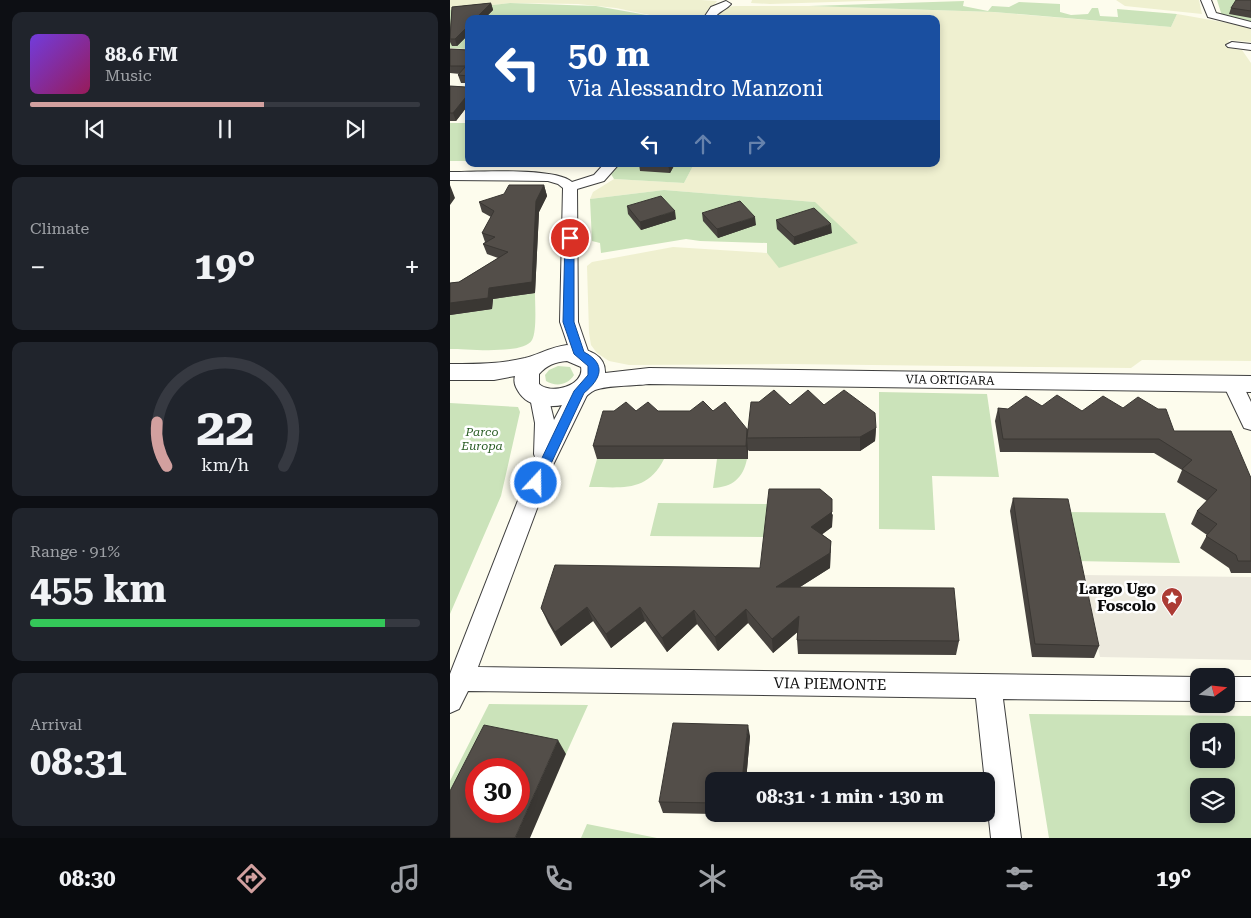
<!DOCTYPE html>
<html lang="en">
<head>
<meta charset="utf-8">
<style>
  body { margin:0; font-family:"Roboto Serif",serif; background:#20242c; color:#f1f3f6; height:100vh; display:flex; flex-direction:column; font-size:19px; white-space:nowrap }
  * { box-sizing:border-box; margin:0 }
  p { font-size:16px; color:#9ea1a6 }
  .icon { flex:none; width:28px; height:28px; fill:none; stroke:currentColor; stroke-width:2; stroke-linecap:round; stroke-linejoin:round }
  .map { position:relative; flex:1; overflow:hidden }
  .drawer { display:flex; flex-direction:column; gap:12px; padding:12px; background:#0d0f14; width:450px }
  .drawer>* { flex:none }
  .banner { position:absolute; left:15px; top:15px; width:475px; height:152px; border-radius:10px; box-shadow:0 2px 8px #0003; background:#1a4fa0; color:#fff; overflow:hidden }
  .needle { width:32px; rotate:75deg }
  .controls { position:absolute; left:740px; top:668px; display:grid; gap:10px }
  .controls a { display:grid; place-items:center; width:45px; height:45px; border-radius:10px; background:#171b24; box-shadow:0 2px 8px #0003; font-size:25px }
  .speed { position:absolute; left:15px; top:758px; display:flex; gap:10px; font-size:25px; font-weight:700; text-align:center }
  .speed>* { display:grid; place-content:center; width:65px; height:65px; border-radius:50%; background:#171b24; box-shadow:0 2px 8px #0003; line-height:1 }
  .speed .limit { border:8px solid #d22; background:#fff; color:#111 }
  .pin { position:absolute; display:grid; place-items:center; width:42px; height:42px; color:#fff; margin:-21px; border:2px solid #fff; border-radius:50%; box-shadow:0 1px 5px #0007 }
  .me { position:absolute; width:55px; margin:-28px; rotate:21deg; stroke-linejoin:round; filter:drop-shadow(0 0 4px #0008) }
  .turn { display:flex; align-items:center; gap:18px; height:105px; padding:0 20px; font-size:22px }
  .turn .icon { width:65px; height:65px; stroke-width:2.5 }
  .turn b { display:block; font-size:35px; line-height:42px }
  .lanes { display:flex; align-items:center; height:48px; padding:0 20px; background:#0003; justify-content:center; gap:25px; direction:ltr }
  .lanes .off { opacity:.35 }
  .big { font-size:38px; font-weight:700; line-height:1.1 }
  .drawer .tile { flex:1; display:flex; flex-direction:column; justify-content:center; gap:8px; min-width:0; padding:0 18px; border-radius:10px; background:#20242c }
  .drawer .dial { align-items:center; gap:0 }
  .dial svg { height:130px; overflow:visible; fill:none; stroke:#363941; stroke-width:7; stroke-linecap:round; text-anchor:middle }
  .dial text { fill:#f1f3f6; stroke:none }
  .song { display:flex; align-items:center; gap:15px }
  .cover { width:60px; height:60px; border-radius:8px; background:linear-gradient(135deg,hsl(260 70% 55%),hsl(330 70% 35%)) }
  .played { height:5px; border-radius:2px; background:linear-gradient(90deg,#d2a09f 60%,#363941 60%) }
  .keys { display:flex; justify-content:space-around; direction:ltr }
  .heat { display:flex; justify-content:space-between; align-items:center; font-size:28px; direction:ltr }
  .charge { height:8px; border-radius:4px; background:linear-gradient(90deg,#34c759 91%,#363941 0) }
  .trip { position:absolute; left:255px; top:772px; width:290px; height:50px; border-radius:10px; background:#171b24; box-shadow:0 2px 8px #0003; font-weight:700; line-height:50px; text-align:center }
  .tabs { display:flex; height:80px; justify-content:space-around; align-items:center; background:#090b0e; color:#9ea1a6 }
  .tabs .icon { width:35px; height:35px }
  .tabs .active { color:#d2a09f }
  .tabs b { font-size:22px; color:#f1f3f6 }
  main { display:flex; flex:1; min-height:0 }
  .map>svg:first-child { display:block }
  .farmland { fill:#eff0d0 }
  .green { fill:#cbe3ba; fill-rule:evenodd }
  .plaza { fill:#ece9dd }
  .lines { fill:none; stroke-linecap:round; stroke-linejoin:round }
  .minor-casing { stroke:#3f3f3f; stroke-width:2 }
  .tertiary-casing { stroke:#3f3f3f; stroke-width:2 }
  .minor { fill:#fff; fill-rule:evenodd }
  .tertiary { fill:#fff; fill-rule:evenodd }
  .wall { fill:#47433f }
  .shaded-wall { fill:#3a3733 }
  .building { fill:#534e49; stroke:#3a3733; fill-rule:evenodd }
  .route { fill:#1a73e8; stroke:#114b97 }
  .labels { text-anchor:middle; dominant-baseline:central; stroke-width:5; stroke-linejoin:round; paint-order:stroke }
  .street-label { font-size:12px; fill:#0c0c0c; stroke:#fff }
  .park-label { font-size:12px; font-style:italic; fill:#295c24; stroke:#fff }
  .near-poi-label { font-size:15px; font-weight:bold; fill:#0c0c0c; stroke:#fff; text-anchor:end }
  .near-street-label { font-size:15px; fill:#0c0c0c; stroke:#fff }
</style>
</head>
<body>
<main>
<section class="drawer">
<div class="tile">
<div class="song"><i class="cover"></i><div><b>88.6 FM</b><p>Music</p></div></div>
<div class="played"></div>
<div class="keys"><svg class="icon" aria-label="previous" viewBox="0 0 24 24"><path d="M18 5L8 12l10 7zM5 5v14"/></svg><svg class="icon" aria-label="pause" viewBox="0 0 24 24"><path d="M8 5v14M16 5v14"/></svg><svg class="icon" aria-label="next" viewBox="0 0 24 24"><path d="M6 5l10 7-10 7zM19 5v14"/></svg></div>
</div>
<div class="tile"><p>Climate</p>
<div class="heat"><a>−</a><b class="big">19°</b><a>+</a></div>
</div>
<div class="tile dial"><svg viewBox="0 0 100 80">
<path d="M14 69A42 42 0 1 1 86 69"/>
<path d="M14 69A42 42 0 0 1 8 42" stroke="#d2a09f"/>
<text x="50" y="56" font-size="32" font-weight="700">22</text>
<text x="50" y="72" font-size="11">km/h</text>
</svg></div>
<div class="tile"><p>Range · 91%</p><b class="big">455 km</b><div class="charge"></div></div>
<div class="tile"><p>Arrival</p><b class="big">08:31</b></div>
</section>
<div class="map">
<svg width="801" height="838" viewBox="0 0 801 838">
  <rect width="100%" height="100%" fill="#fdfced"/>
  <path class="farmland" d="M0 0H251L267 1 255 19H219L166 8 128 4 60 3 0 10Z
    M302 0H446L320 4 301 3Z
    M666 0H749L752 14 675 6Z
    M286 6H359L543 12 721 27 727 14 801 27V42L778 40 784 49 792 50 801 63V361L692 360 681 368 337 364 179 365 159 361 147 353 141 345 139 333 137 266 142 262 223 247 317 253 330 268 365 202 214 190 140 199 143 192 164 179 234 183 244 164H486V19H264L275 7Z"/>
  <path class="green" d="M767 0H801V23L772 16Z
    M514 1 513 6 538 11 542 6 559 7 569 2 610 4V12L621 15 638 14 642 8H648L650 16 668 17 667 9 727 14 721 27 544 12 359 6Z
    M60 3 146 6 219 19H19V46L16 49 0 48V10Z
    M0 123H19L17 133H19V161H0Z
    M169 164H244L234 183 164 179 161 174Z
    M214 190 365 202 408 243 329 268 317 253V243L250 241 236 239 151 253 150 243 142 241 140 199Z
    M85 293C85 304 87 331 82 340 74 355 17 349 0 349V315L42 309 43 299Z
    M108 366 120 367 124 375C118 385 106 387 96 381L95 375 99 370Z
    M429 392 537 394 549 477 482 476 485 530 429 529Z
    M0 403 68 407 70 412 51 496 0 614Z
    M147 459H214C197 493 171 487 139 487Z
    M267 459H297C293 478 283 487 263 488Z
    M208 503 318 504 315 537 200 536Z
    M614 512 715 513 730 563 624 561Z
    M39 704 138 705 116 754 44 740 26 769 0 828V781Z
    M579 714 801 716V838H599ZM749 731H776V759H749ZM749 786H776V814H749Z
    M137 824 207 838H131Z"/>
  <path class="plaza" d="M633 575 801 577V660L650 657Z"/>
  <g class="lines">
    <g class="minor-casing">
      <path id="minor" d="M751 0H761L766 13 801 22V28L758 17Z
        M276 1 281 4C276 10 269 11 263 19H253L261 7Z
        M782 42 801 44V50L778 47 776 45Z
        M154 164H169L154 181 127 189 128 322 139 354 137 358 130 360 123 358 121 354 110 322 113 188 108 184 98 181 0 180V172C26 172 105 167 122 182L144 175Z
        M783 378 790 379 801 402V430L794 428 773 384 776 379Z
        M129 384 136 386 139 391 104 463 28 667 749 677V701L553 699 571 838H541L526 698 18 691 9 709 0 713V674L85 457 84 454 85 423 80 397 83 392 90 390 97 392 104 420 122 386Z
        M776 677H801V701H776Z"/>
    </g>
    <g class="tertiary-casing">
      <path id="tertiary" d="M117 345C133 349 156 352 155 373L199 368 801 376V392L199 384C184 386 158 385 145 390 140 392 136 397 132 399 114 407 83 412 70 394 66 388 63 383 65 376L44 380H0V364C26 364 50 364 75 358 90 354 101 347 117 345ZM117 361 131 367C135 386 100 395 89 384V374C97 365 105 362 117 361Z"/>
    </g>
    <use href="#minor" class="minor"/>
    <use href="#tertiary" class="tertiary"/>
  </g>
  <path class="wall" d="M801 0V18L779 14 781 8Z
    M41 3 43 10 34 19H19V34L7 46H2L0 42V30L2 7Z
    M0 49 19 50V104L6 121H0V86L16 87 18 85V83H11L8 75 10 74 0 73Z
    M189 164H225L220 173 190 171Z
    M94 185 97 196 89 212 85 293 43 299 42 309 0 315V283L9 282 48 258 37 254 33 244 35 242 32 233 41 217 32 212 29 202Z
    M177 206 226 219 191 230 178 214Z
    M252 213 306 225 268 238 253 221Z
    M326 220 382 233 344 245 327 229Z
    M340 405H374L426 428 425 441 410 451H299L298 450V459H147L143 446 164 411H263L297 429Z
    M592 406 632 411 673 408 724 431 801 478V573H781L779 568 750 548 757 535 741 524 747 511 757 501 727 482 732 470 704 453 550 452 545 421 548 408 558 409Z
    M563 498 649 646 644 658 582 657 560 511Z
    M383 514 382 527 372 534 381 541 380 568 350 587 509 641 506 655 348 654 347 640V632L323 653 298 623 268 651 247 624 217 652 195 621 161 648 143 621 111 646 98 623 91 608 310 568Z
    M300 736 296 781H264V814L213 813 209 802Z"/>
  <path class="shaded-wall" d="M41 3 43 10 34 19H25Z
    M19 25V34L7 46 5 39Z
    M19 93V104L6 121 3 113Z
    M219 164H225L220 173 218 165Z
    M0 185 5 198 0 205Z
    M94 185 97 196 89 212 85 293 43 299 42 309 0 315V303L39 288Z
    M225 211 226 219 191 230 190 222Z
    M305 217 306 225 268 238 267 229Z
    M381 224 382 233 344 245V237Z
    M426 428 425 441 410 451V437Z
    M297 429V438L298 450V459L296 446Z
    M382 499V527L362 542 361 527Z
    M381 541 380 568 328 601 326 587Z
    M137 607 143 621 111 646 105 632Z
    M190 607 195 621 161 648 156 634Z
    M296 609 298 623 268 651 265 637Z
    M244 610 247 624 217 652 212 638Z
    M349 616 350 630 323 653 322 639Z
    M298 725 300 736 296 781H292Z
    M108 740 116 754 80 838H65Z"/>
  <path class="building" d="M786 0H801V11L781 8Z
    M41 3 25 19H19V25L5 39H0L2 7Z
    M0 49 19 50V93L3 113H0V86L16 87 18 85V76L8 75 16 66H0Z
    M199 164H219L218 165Z
    M59 185H94L86 201 82 282 39 288 38 298 0 303V283L9 282 58 252 33 244 45 237 32 233 44 211 29 202 54 194Z
    M211 196 225 211 190 222 177 206Z
    M290 201 305 217 267 229 252 213Z
    M364 208 381 224 344 237 326 220Z
    M324 390 340 405 358 390 374 405 394 390 425 413 426 428 410 437 297 438 301 402H309Z
    M607 395 632 411 653 396 673 408 688 397 708 409H716L724 431H781L801 478V561H788L786 555 756 536 767 524 747 511 767 490 732 469 742 460 709 439H553L548 408 558 409 576 396 592 406Z
    M253 401 263 411 275 402 297 429 296 446H143L153 411H164L176 402 186 411 198 402 208 411H240Z
    M319 489H370L382 499V512L361 527 381 541 380 553 326 587 504 588 509 641 347 640 349 616 322 639 296 609 265 637 244 610 212 638 190 607 156 634 137 607 105 632 91 608 105 565 310 568Z
    M563 498 618 499 649 646 585 644Z
    M223 723 298 725 292 781H264V803L209 802Z
    M34 725 108 740 65 838H0V791ZM26 769H69V811H26Z"/>
  <path class="route" d="M120 236 124 238V322L134 352C157 364 151 379 134 393L92 483 86 488 80 483 124 391 138 375V366L124 354 113 322 115 238Z"/>
  <defs>
    <g id="sight-pin" transform="scale(1.125)"><path d="M0 17L-7.5 6A9.5 9.5 0 1 1 7.5 6Z" fill="#ac3b34" stroke="#fff"/><path d="M0-6L1.8-2.2L6-1.7L2.9 1.2L3.7 5.4L0 3.3L-3.7 5.4L-2.9 1.2L-6-1.7L-1.8-2.2Z" fill="#fff"/></g>
  </defs>
  <g fill-rule="evenodd">
    <use href="#sight-pin" x="722" y="598"/>
  </g>
  <g class="labels">
    <g class="street-label">
      <text transform="translate(500 380) rotate(1)">VIA ORTIGARA</text>
    </g>
    <g class="park-label">
      <text x="32" y="432">Parco<tspan x="32" dy="14">Europa</tspan></text>
    </g>
    <g class="near-poi-label">
      <text x="706" y="589">Largo Ugo<tspan x="706" dy="17">Foscolo</tspan></text>
    </g>
    <g class="near-street-label">
      <text transform="translate(380 684) rotate(1)">VIA PIEMONTE</text>
    </g>
  </g>
</svg>
<div class="controls">
<a><svg class="needle" viewBox="-14 -14 28 28"><path d="M0-13l5 13h-10z" fill="#e53935"/><path d="M0 13l5-13h-10z" fill="#9ea1a6"/></svg></a>
<a><svg class="icon" aria-label="sound" viewBox="0 0 24 24"><path d="M4 9h4l5-4v14l-5-4H4zM17 9q2 3 0 6"/></svg></a>
<a><svg class="icon" aria-label="layers" viewBox="0 0 24 24"><path d="M12 4l9 5-9 5-9-5zM3 14l9 5 9-5"/></svg></a>
</div>
<div class="speed"><div class="limit">30</div></div>
<div class="pin" style="left:120px;top:238px;background:#d93025"><svg class="icon" aria-label="arrive" viewBox="0 0 24 24"><path d="M6 21V4h12l-3 4 3 4H6"/></svg></div>
<svg class="me" style="left:86px;top:483px" viewBox="-20 -20 40 40"><circle r="17" fill="#1a73e8" stroke="#fff" stroke-width="3"/><path d="M0-11L8 9 0 5-8 9z" fill="#fff"/></svg>
<div class="trip">08:31 · 1 min · 130 m</div>
<div class="banner">
<div class="turn"><svg class="icon" aria-label="left" viewBox="0 0 24 24"><path d="M17 20v-9H6M10 6l-5 5 5 5"/></svg><div><b>50 m</b>Via Alessandro Manzoni</div></div>
<div class="lanes"><svg class="icon" aria-label="left" viewBox="0 0 24 24"><path d="M17 20v-9H6M10 6l-5 5 5 5"/></svg><svg class="icon off" aria-label="ahead" viewBox="0 0 24 24"><path d="M12 20V5M6 11l6-6 6 6"/></svg><svg class="icon off" aria-label="right" viewBox="0 0 24 24"><path d="M7 20v-9h11M14 6l5 5-5 5"/></svg></div>
</div>
</div>
</main>
<nav class="tabs">
<b>08:30</b>
<svg class="icon active" aria-label="directions" viewBox="0 0 24 24"><path d="M12 3l9 9-9 9-9-9zM9 14v-3h6M13 9l2 2-2 2"/></svg>
<svg class="icon" aria-label="music" viewBox="0 0 24 24"><path d="M9 18V5l10-2v13"/><circle cx="6" cy="18" r="3"/><circle cx="16" cy="16" r="3"/></svg>
<svg class="icon" aria-label="phone" viewBox="0 0 24 24"><path d="M5 4h4l2 5-3 2q2 4 5 5l2-3 5 2v4C11 20 4 13 5 4z"/></svg>
<svg class="icon" aria-label="climate" viewBox="0 0 24 24"><path d="M12 3v18M4 7l16 10M4 17L20 7"/></svg>
<svg class="icon" aria-label="car" viewBox="0 0 24 24"><path d="M5 17H2v-5l4-1 3-4h7l3 4 3 1v5h-3M9 17h6M6 11h13"/><circle cx="7" cy="17" r="2"/><circle cx="17" cy="17" r="2"/></svg>
<svg class="icon" aria-label="filters" viewBox="0 0 24 24"><path d="M4 7h16M4 17h16"/><circle cx="9" cy="7" r="2"/><circle cx="15" cy="17" r="2"/></svg>
<b>19°</b>
</nav>
</body>
</html>
